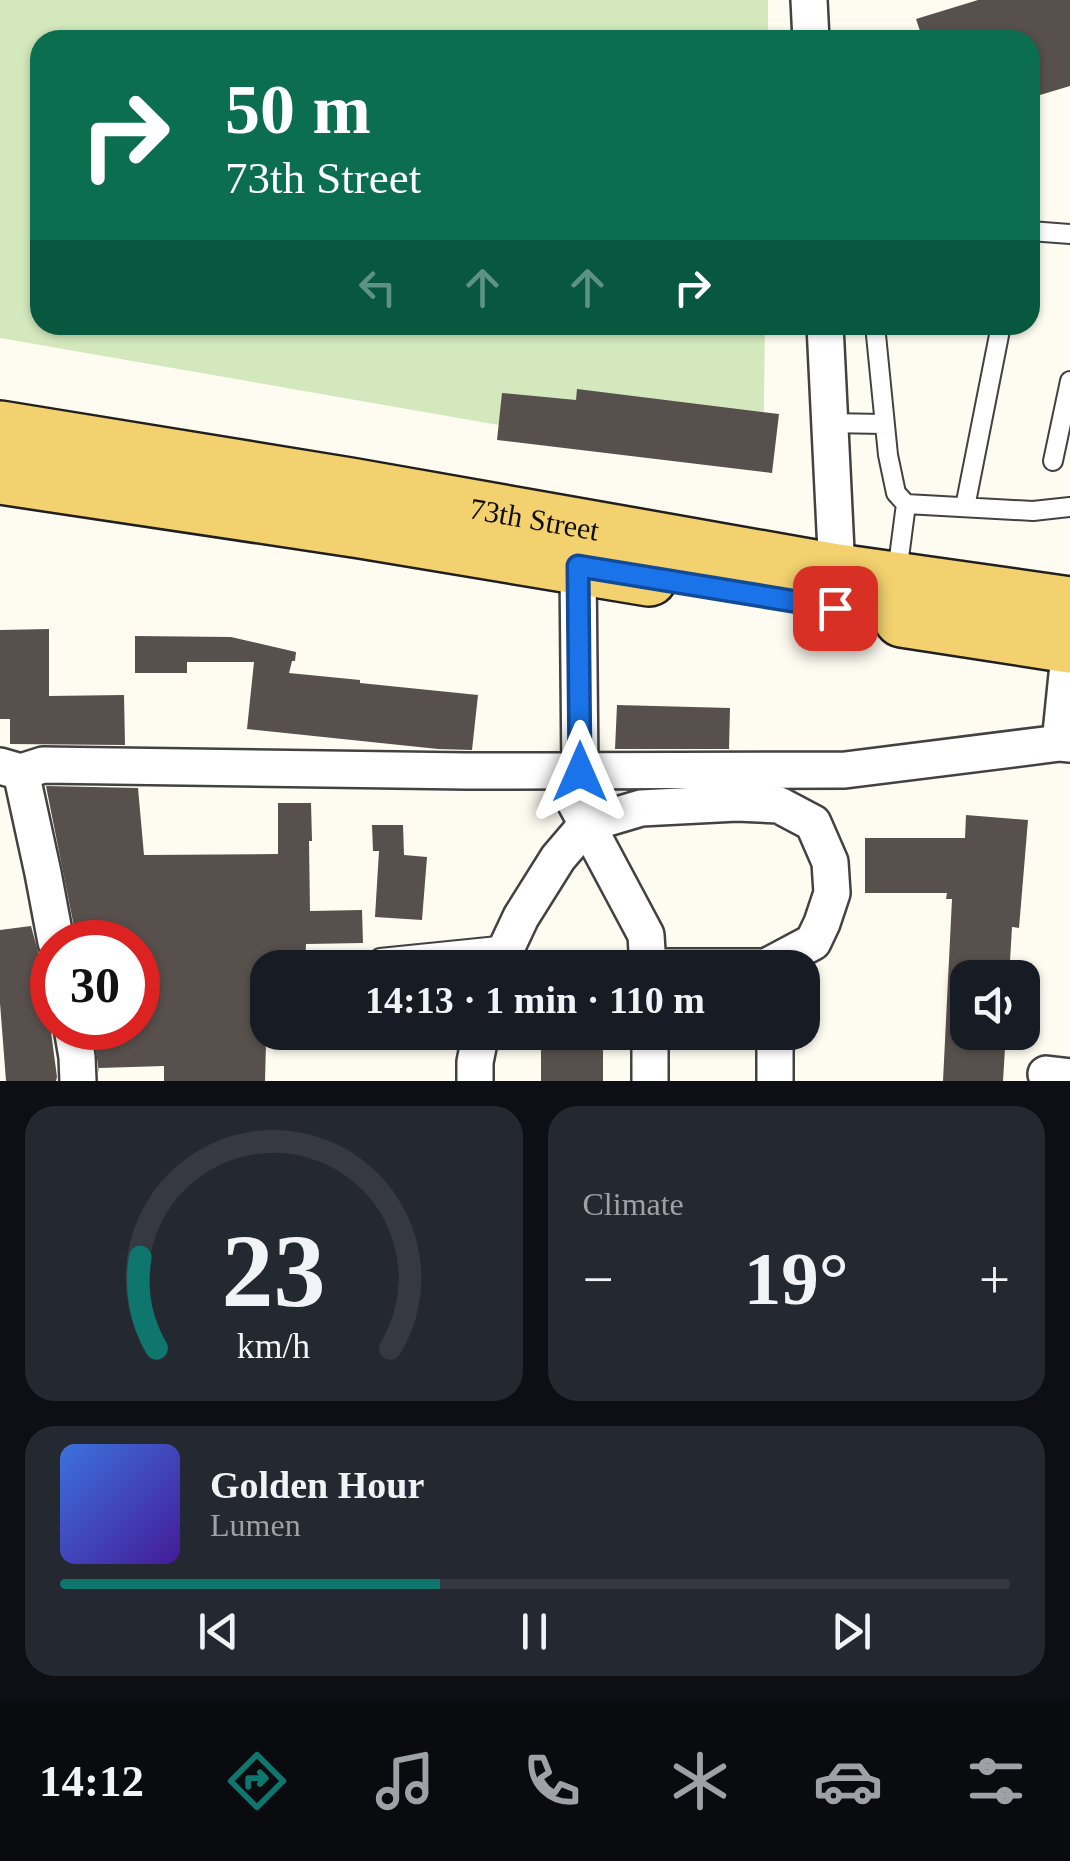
<!DOCTYPE html>
<html lang="en">
<head>
<meta charset="utf-8">
<style>
  body { margin:0; font-family:Georgia,serif; background:#242831; color:#f1f3f6; height:100vh; display:flex; flex-direction:column; font-size:38px; white-space:nowrap }
  * { box-sizing:border-box; margin:0 }
  p { font-size:32px; color:#9ea1a6 }
  .icon { flex:none; width:55px; height:55px; fill:none; stroke:currentColor; stroke-width:2; stroke-linecap:round; stroke-linejoin:round }
  .map { position:relative; height:1081px; overflow:hidden }
  .details { display:flex; flex-direction:column; gap:25px; padding:25px; background:#0d0f14; flex:1 }
  .details>* { flex:none }
  .top-card { position:absolute; left:30px; top:30px; width:1010px; height:305px; border-radius:30px; box-shadow:0 2px 8px #0004; background:#0b6e4f; color:#fff; overflow:hidden }
  .buttons { position:absolute; left:950px; top:960px; display:grid; gap:20px }
  .buttons a { display:grid; place-items:center; width:90px; height:90px; border-radius:20px; background:#171b24; box-shadow:0 2px 8px #0004; font-size:50px }
  .speed { position:absolute; left:30px; top:920px; display:flex; gap:20px; font-size:50px; font-weight:700; text-align:center }
  .speed>* { display:grid; place-content:center; width:130px; height:130px; border-radius:50%; background:#171b24; box-shadow:0 2px 8px #0004; line-height:1 }
  .speed .limit { border:15px solid #d22; background:#fff; color:#111 }
  .pin { position:absolute; display:grid; place-items:center; width:85px; height:85px; color:#fff; margin:-42px; border-radius:20px; box-shadow:0 5px 15px #0006 }
  .me { position:absolute; width:110px; margin:-55px; rotate:0deg; stroke-linejoin:round; filter:drop-shadow(0 0 8px #0008) }
  .turn { display:flex; align-items:center; gap:35px; height:210px; padding:0 30px; font-size:45px }
  .turn .icon { width:130px; height:130px; stroke-width:2.5 }
  .turn b { display:block; font-size:70px; line-height:85px }
  .lanes { display:flex; align-items:center; height:95px; padding:0 30px; background:#0003; justify-content:center; gap:50px; direction:ltr }
  .lanes .off { opacity:.35 }
  .big { font-size:75px; font-weight:800; line-height:1.1 }
  .details .card { flex:1; display:flex; flex-direction:column; justify-content:center; gap:15px; min-width:0; padding:0 35px; border-radius:30px; background:#242831 }
  .details .dial { align-items:center; gap:0 }
  .dial svg { height:260px; overflow:visible; fill:none; stroke:#363941; stroke-width:7; stroke-linecap:round; text-anchor:middle }
  .dial text { fill:#f1f3f6; stroke:none }
  .song { display:flex; align-items:center; gap:30px }
  .cover { width:120px; height:120px; border-radius:15px; background:linear-gradient(135deg,hsl(220 70% 55%),hsl(260 70% 35%)) }
  .played { height:10px; border-radius:5px; background:linear-gradient(90deg,#0f766e 40%,#363941 40%) }
  .keys { display:flex; justify-content:space-around; direction:ltr }
  .heat { display:flex; justify-content:space-between; align-items:center; font-size:55px; direction:ltr }
  .details .tiles { flex:1; display:grid; gap:25px; grid-template-columns:1fr 1fr }
  .card:last-child { grid-column:span 2 }
  .trip { position:absolute; left:250px; top:950px; width:570px; height:100px; border-radius:30px; background:#171b24; box-shadow:0 2px 8px #0004; font-weight:800; line-height:100px; text-align:center }
  .tab-bar { display:flex; height:160px; justify-content:space-around; align-items:center; background:#090b0e; color:#9ea1a6 }
  .tab-bar .icon { width:70px; height:70px }
  .tab-bar .selected { color:#0f766e }
  .tab-bar b { font-size:45px; color:#f1f3f6 }
  .map>svg:first-child { display:block }
  .green { fill:#d3e8bc }
  .building { fill:#57504c }
  .lines { fill:none; stroke-linecap:round; stroke-linejoin:round }
  .lane-casing { stroke:#424242; stroke-width:22 }
  .street-casing { stroke:#424242; stroke-width:40 }
  .primary-casing { stroke:#202020; stroke-width:60 }
  .lane { stroke:#fff; stroke-width:18 }
  .street { stroke:#fff; stroke-width:35 }
  .primary { stroke:#f2d16e; stroke-width:55 }
  .route-casing { stroke:#114b97; stroke-width:25 }
  .route { stroke:#1a73e8; stroke-width:18 }
  .labels { text-anchor:middle; dominant-baseline:central; stroke-width:10; stroke-linejoin:round; paint-order:stroke }
  .street-label { font-size:30px; fill:#0f0f0f; stroke:#fff }
</style>
</head>
<body>
<div class="map">
<svg width="1070" height="1081" viewBox="0 0 1070 1081">
  <rect width="100%" height="100%" fill="#fefcf1"/>
  <path class="green" d="M0 0H768V40H40V325H765L763 471 0 338Z"/>
  <path class="building" d="M978 0H1070V86L1030 98V40H923L916 19Z
    M577 389 779 414 772 473 497 440 502 393 576 400Z
    M49 629V696L124 695 125 745 10 744V719H0V630Z
    M135 636 231 637 296 652 295 661H292L289 673 360 680V683L478 695 472 750 438 749 247 729 254 662H187V673H135Z
    M617 705 730 708 729 749H615Z
    M46 786 138 788 144 855 278 854V803H311L312 841H309L310 911 362 910 363 943 306 944 305 968H268L265 1081H164V1066L99 1068V1073L93 1028H138V942H77Z
    M966 815 1028 820 1019 928 1012 927 1009 978H968V1032H1006L1003 1081H943L952 899H946L947 893H865V838H965Z
    M372 825H403L404 855 427 857 422 920 375 917 379 851H373Z
    M31 926 39 955 52 962 51 1032 57 1077 56 1081H6L0 1003V930Z
    M541 1032H603V1081H541Z"/>
  <g class="lines">
    <g class="lane-casing">
      <path id="lane" d="M1030 231 1070 234
        M875 325 888 455 896 493 906 504 1033 511 1070 507
        M828 423 884 424
        M1053 461 1070 381
        M965 507 1001 325
        M897 573 906 504
        M380 958 508 945"/>
    </g>
    <g class="street-casing">
      <path id="street" d="M809 0 811 40
        M825 325 837 572 835 608
        M578 566 580 772
        M1060 743 1070 645
        M0 766 21 772 43 873 56 942
        M21 772 43 765 467 771 845 770 1060 743 1070 744
        M559 772 646 935 648 968
        M648 967H764
        M497 968 521 917 558 858 587 824 641 808 737 803 779 805 813 823 830 862 832 893 822 923 813 942 764 968
        M72 1028 77 1057 78 1081
        M1046 1074 1070 1077
        M475 1081V1062L481 1032
        M650 1081V1032
        M775 1081V1032"/>
    </g>
    <g class="primary-casing">
      <g id="primary">
        <path id="s1" d="M0 429 350 486 837 572 1070 605"/>
        <path d="M0 476 361 530 649 578"/>
        <path d="M902 619 1070 645"/>
      </g>
    </g>
    <use href="#lane" class="lane"/>
    <use href="#street" class="street"/>
    <use href="#primary" class="primary"/>
  </g>
  <g class="lines">
    <g class="route-casing">
      <path id="route" d="M580 772 578 566 835 608"/>
    </g>
    <use href="#route" class="route"/>
  </g>
  <g class="labels">
    <g class="street-label">
      <text stroke="none"><textPath href="#s1" startOffset="542">73th Street</textPath></text>
    </g>
  </g>
</svg>
<div class="buttons">
<a><svg class="icon" aria-label="sound" viewBox="0 0 24 24"><path d="M4 9h4l5-4v14l-5-4H4zM17 9q2 3 0 6"/></svg></a>
</div>
<div class="speed"><div class="limit">30</div></div>
<div class="pin" style="left:835px;top:608px;background:#d93025"><svg class="icon" aria-label="arrive" viewBox="0 0 24 24"><path d="M6 21V4h12l-3 4 3 4H6"/></svg></div>
<svg class="me" style="left:580px;top:772px" viewBox="-20 -20 40 40"><path d="M0-17L14 15 0 8-14 15z" fill="#1a73e8" stroke="#fff" stroke-width="4"/></svg>
<div class="trip">14:13 · 1 min · 110 m</div>
<div class="top-card">
<div class="turn"><svg class="icon" aria-label="right" viewBox="0 0 24 24"><path d="M7 20v-9h11M14 6l5 5-5 5"/></svg><div><b>50 m</b>73th Street</div></div>
<div class="lanes"><svg class="icon off" aria-label="left" viewBox="0 0 24 24"><path d="M17 20v-9H6M10 6l-5 5 5 5"/></svg><svg class="icon off" aria-label="ahead" viewBox="0 0 24 24"><path d="M12 20V5M6 11l6-6 6 6"/></svg><svg class="icon off" aria-label="ahead" viewBox="0 0 24 24"><path d="M12 20V5M6 11l6-6 6 6"/></svg><svg class="icon" aria-label="right" viewBox="0 0 24 24"><path d="M7 20v-9h11M14 6l5 5-5 5"/></svg></div>
</div>
</div>
<section class="details">
<div class="tiles">
<div class="card dial"><svg viewBox="0 0 100 80">
<path d="M14 69A42 42 0 1 1 86 69"/>
<path d="M14 69A42 42 0 0 1 9 41" stroke="#0f766e"/>
<text x="50" y="56" font-size="32" font-weight="700">23</text>
<text x="50" y="72" font-size="11">km/h</text>
</svg></div>
<div class="card"><p>Climate</p>
<div class="heat"><a>−</a><b class="big">19°</b><a>+</a></div>
</div>
<div class="card">
<div class="song"><i class="cover"></i><div><b>Golden Hour</b><p>Lumen</p></div></div>
<div class="played"></div>
<div class="keys"><svg class="icon" aria-label="previous" viewBox="0 0 24 24"><path d="M18 5L8 12l10 7zM5 5v14"/></svg><svg class="icon" aria-label="pause" viewBox="0 0 24 24"><path d="M8 5v14M16 5v14"/></svg><svg class="icon" aria-label="next" viewBox="0 0 24 24"><path d="M6 5l10 7-10 7zM19 5v14"/></svg></div>
</div>
</div>
</section>
<nav class="tab-bar">
<b>14:12</b>
<svg class="icon selected" aria-label="directions" viewBox="0 0 24 24"><path d="M12 3l9 9-9 9-9-9zM9 14v-3h6M13 9l2 2-2 2"/></svg>
<svg class="icon" aria-label="music" viewBox="0 0 24 24"><path d="M9 18V5l10-2v13"/><circle cx="6" cy="18" r="3"/><circle cx="16" cy="16" r="3"/></svg>
<svg class="icon" aria-label="phone" viewBox="0 0 24 24"><path d="M5 4h4l2 5-3 2q2 4 5 5l2-3 5 2v4C11 20 4 13 5 4z"/></svg>
<svg class="icon" aria-label="climate" viewBox="0 0 24 24"><path d="M12 3v18M4 7l16 10M4 17L20 7"/></svg>
<svg class="icon" aria-label="car" viewBox="0 0 24 24"><path d="M5 17H2v-5l4-1 3-4h7l3 4 3 1v5h-3M9 17h6M6 11h13"/><circle cx="7" cy="17" r="2"/><circle cx="17" cy="17" r="2"/></svg>
<svg class="icon" aria-label="filters" viewBox="0 0 24 24"><path d="M4 7h16M4 17h16"/><circle cx="9" cy="7" r="2"/><circle cx="15" cy="17" r="2"/></svg>
</nav>
</body>
</html>
